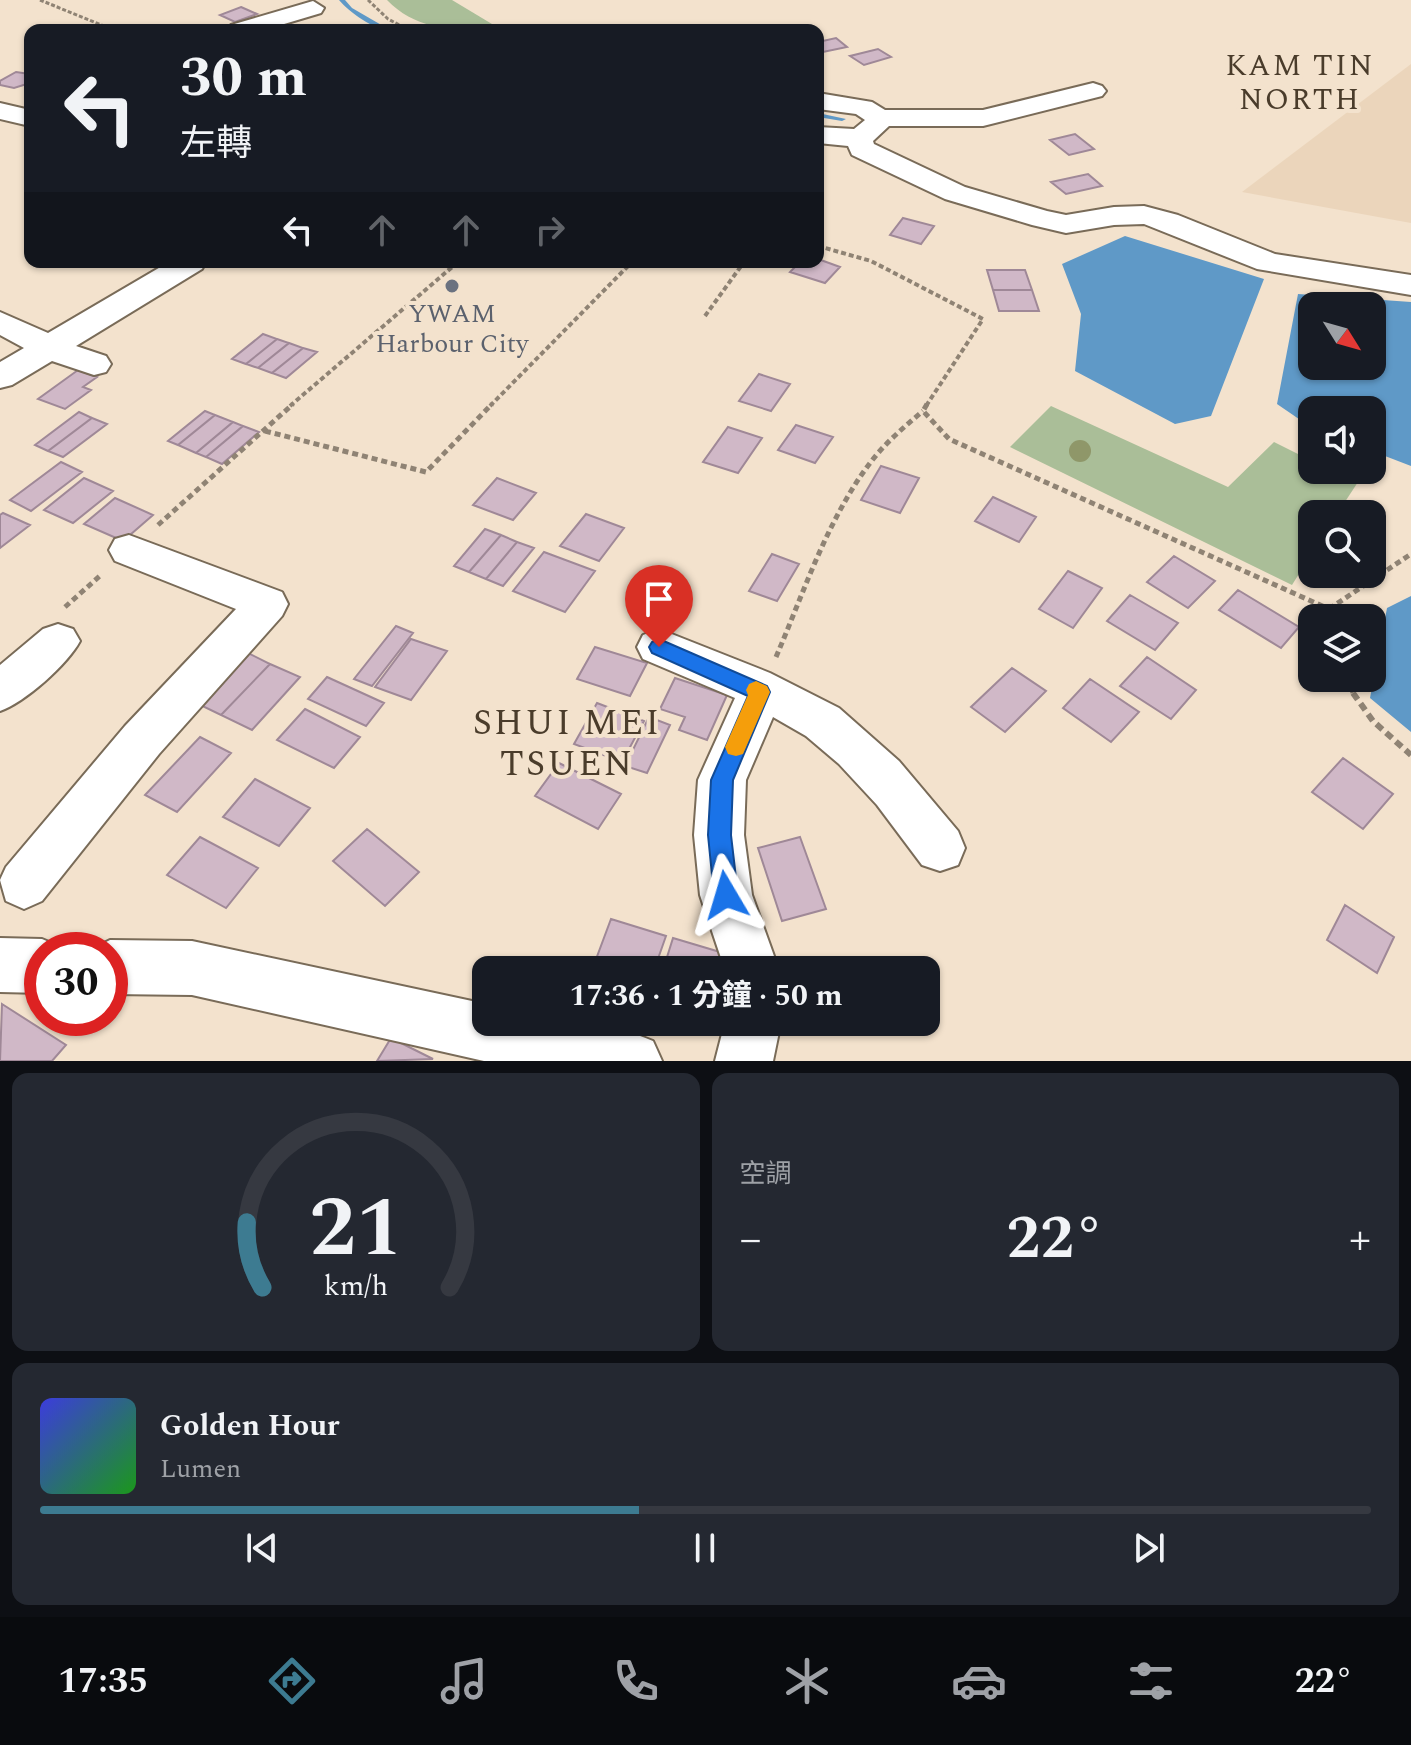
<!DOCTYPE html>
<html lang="zh-TW">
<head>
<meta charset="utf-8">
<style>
  body { margin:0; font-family:Spectral,"Noto Sans TC",serif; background:#242831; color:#f1f3f6; height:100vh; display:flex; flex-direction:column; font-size:30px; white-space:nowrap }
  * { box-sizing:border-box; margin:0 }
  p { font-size:26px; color:#9ea1a6 }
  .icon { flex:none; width:44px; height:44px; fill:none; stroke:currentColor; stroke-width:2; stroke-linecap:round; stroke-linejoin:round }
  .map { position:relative; height:1061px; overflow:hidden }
  .panel { display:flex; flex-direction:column; gap:12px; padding:12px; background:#0d0f14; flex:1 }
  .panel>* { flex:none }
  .banner { position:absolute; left:24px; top:24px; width:800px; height:244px; border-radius:16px; box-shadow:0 2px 6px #0004; background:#171b24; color:#f1f3f6; overflow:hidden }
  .needle { width:52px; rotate:127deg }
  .controls { position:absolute; left:1298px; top:292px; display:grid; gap:16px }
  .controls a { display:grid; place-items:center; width:88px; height:88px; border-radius:16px; background:#171b24; box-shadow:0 2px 6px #0004; font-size:40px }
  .speed { position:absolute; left:24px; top:932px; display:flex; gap:16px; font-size:40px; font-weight:700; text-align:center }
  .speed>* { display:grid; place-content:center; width:104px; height:104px; border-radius:50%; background:#171b24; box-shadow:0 2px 6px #0004; line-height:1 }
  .speed .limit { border:12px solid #d22; background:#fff; color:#111 }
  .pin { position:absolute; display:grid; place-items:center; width:68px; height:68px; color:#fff; margin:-82px -34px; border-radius:50% 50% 50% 0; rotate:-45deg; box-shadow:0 0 8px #0007 }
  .pin .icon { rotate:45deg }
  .me { position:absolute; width:88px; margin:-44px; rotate:353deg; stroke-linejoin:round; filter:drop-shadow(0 0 6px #0008) }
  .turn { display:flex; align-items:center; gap:28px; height:168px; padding:0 24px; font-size:36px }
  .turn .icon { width:104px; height:104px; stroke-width:2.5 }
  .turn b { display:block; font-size:56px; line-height:68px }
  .lanes { display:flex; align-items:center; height:76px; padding:0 24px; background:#0003; justify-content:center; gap:40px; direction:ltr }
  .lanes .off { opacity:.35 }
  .big { font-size:60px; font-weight:700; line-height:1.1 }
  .panel .tile { flex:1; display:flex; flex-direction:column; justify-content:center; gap:12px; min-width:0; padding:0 28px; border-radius:16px; background:#242831 }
  .panel .dial { align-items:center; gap:0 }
  .dial svg { height:208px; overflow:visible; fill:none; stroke:#363941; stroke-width:7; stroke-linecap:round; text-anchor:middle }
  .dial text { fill:#f1f3f6; stroke:none }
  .song { display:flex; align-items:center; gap:24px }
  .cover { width:96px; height:96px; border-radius:12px; background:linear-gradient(135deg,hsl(240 70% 55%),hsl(120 70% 35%)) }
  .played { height:8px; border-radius:4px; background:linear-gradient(90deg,#3d7b91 45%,#363941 45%) }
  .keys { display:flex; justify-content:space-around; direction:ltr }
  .heat { display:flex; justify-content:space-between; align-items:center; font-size:44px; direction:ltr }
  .panel .tiles { flex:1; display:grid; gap:12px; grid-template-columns:1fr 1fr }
  .tile:last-child { grid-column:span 2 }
  .trip { position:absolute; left:472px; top:956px; width:468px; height:80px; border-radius:16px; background:#171b24; box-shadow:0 2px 6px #0004; font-weight:700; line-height:80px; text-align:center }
  .dock { display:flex; height:128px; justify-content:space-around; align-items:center; background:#090b0e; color:#9ea1a6 }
  .dock .icon { width:56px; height:56px }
  .dock .selected { color:#3d7b91 }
  .dock b { font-size:36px; color:#f1f3f6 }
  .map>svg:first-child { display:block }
  .built { fill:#ebd5bb }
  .green { fill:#aabe98 }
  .water { fill:#5f99c7; fill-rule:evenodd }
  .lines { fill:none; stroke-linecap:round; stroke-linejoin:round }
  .stream { fill:#5f99c7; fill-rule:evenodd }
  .building { fill:#d0b8c7; stroke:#9f8897; stroke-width:2 }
  .minor-casing { stroke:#796b58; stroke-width:4 }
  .path-far3 { stroke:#8f8374; stroke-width:3; stroke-dasharray:4 2; stroke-linecap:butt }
  .path-far2 { stroke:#8f8374; stroke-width:4; stroke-dasharray:5 3; stroke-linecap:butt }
  .path-far1 { stroke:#8f8374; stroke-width:5; stroke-dasharray:6 4; stroke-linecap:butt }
  .path { stroke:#8f8374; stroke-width:6; stroke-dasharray:8 5; stroke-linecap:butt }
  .minor { fill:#fff; fill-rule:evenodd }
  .tree { fill:#8f9769 }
  .route { fill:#1a73e8; stroke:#114b97; stroke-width:2 }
  .slow { fill:#f59e0b }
  .worship-dot { fill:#6b7280; stroke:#f3e2cd; stroke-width:3 }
  .labels { text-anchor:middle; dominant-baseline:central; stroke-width:8; stroke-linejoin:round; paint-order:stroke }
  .far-worship-label { font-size:26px; fill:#5b616d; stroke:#f3e2cd }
  .far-quarter-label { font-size:30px; letter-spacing:2px; fill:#4a3c2b; stroke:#f3e2cd }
  .quarter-label { font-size:36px; letter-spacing:2px; fill:#4a3c2b; stroke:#f3e2cd }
</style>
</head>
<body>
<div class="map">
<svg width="1411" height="1061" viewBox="0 0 1411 1061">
  <rect width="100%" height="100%" fill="#f3e2cd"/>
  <path class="built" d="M1411 64V223L1242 192Z"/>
  <path class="green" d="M387 0H452L502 30C459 30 419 33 387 0Z
    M1051 406 1228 487 1274 442 1312 461V470H1332L1358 482 1337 514H1312V553L1292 585 1010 447Z"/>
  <path class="water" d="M1125 236 1264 279 1211 416 1175 424 1075 371 1081 314 1062 264Z
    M1298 294 1411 302V466L1372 451V410H1312V428L1277 404ZM1312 306H1372V366H1312Z
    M1411 596V732L1370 698 1387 608Z"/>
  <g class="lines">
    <path class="stream" d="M339 0H345L352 8 390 30C374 30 349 12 339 0Z
      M818 113 846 119 842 121 818 117Z"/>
  </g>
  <path class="building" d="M241 7 257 14 235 22 220 15Z
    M836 38 847 47 818 53V42Z
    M878 49 891 57 864 65 850 56Z
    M16 72 30 74V83L14 88 0 85V81Z
    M1075 134 1094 149 1069 155 1050 140Z
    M1088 174 1102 186 1066 194 1051 182Z
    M903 218 934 226 921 244 890 235Z
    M818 259 840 267 825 283 790 272 800 262H818Z
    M987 270H1025L1032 290H993Z
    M993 290H1032L1039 311H999Z
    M263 334 277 339 246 364 232 359Z
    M277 339 289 343 258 368 246 364Z
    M289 343 303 348 272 373 258 368Z
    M303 348 317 352 286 378 272 373Z
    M78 370 97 377 83 387 91 390 65 409 38 399Z
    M759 374 790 384 771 411 739 401Z
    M205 411 215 415 178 445 168 441Z
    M79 412 92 418 48 451 35 445Z
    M215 415 233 422 196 453 178 445Z
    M92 418 107 424 63 457 48 451Z
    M233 422 243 426 206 457 196 453Z
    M796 425 833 437 815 463 778 450Z
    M243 426 259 432 222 464 206 457Z
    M728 427 762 438 738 473 703 462Z
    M61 462 82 472 31 511 10 500Z
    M881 466 919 478 900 513 861 500Z
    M84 478 113 491 73 523 44 510Z
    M497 478 536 493 513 520 473 505Z
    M993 497 1036 517 1019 542 975 521Z
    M115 498 153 515 123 541 84 524Z
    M3 513 30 525 0 548V515Z
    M586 514 624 528 599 561 560 546Z
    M485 529 501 535 469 572 454 566Z
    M501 535 517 542 486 579 469 572Z
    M517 542 534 548 503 586 486 579Z
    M544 552 595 571 565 612 513 591Z
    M772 554 799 564 777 601 749 591Z
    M1174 556 1215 581 1188 608 1147 582Z
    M1068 571 1102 588 1073 628 1039 609Z
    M1238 590 1299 627 1281 648 1219 610Z
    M1130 595 1178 623 1155 650 1107 621Z
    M396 626 413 633 372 686 354 679Z
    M411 639 447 651 411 700 375 687Z
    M595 647 647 663 630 696 577 679Z
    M240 649 270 664 221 715 190 700Z
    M1147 657 1196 690 1171 719 1120 686Z
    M270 664 300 677 252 730 221 715Z
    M1012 668 1046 691 1005 732 971 707Z
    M327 677 384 703 366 726 308 699Z
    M675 678 727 695 707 740 679 730 685 717 660 709Z
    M1090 679 1139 712 1111 742 1063 708Z
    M597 703 644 721 622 762 574 744Z
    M305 709 360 737 334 768 277 740Z
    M649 717 670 725 647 773 625 766Z
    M200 737 231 753 177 812 145 795Z
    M1343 758 1393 794 1363 829 1312 792Z
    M559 763 621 794 598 829 535 796Z
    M255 779 310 808 279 846 223 817Z
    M367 829 419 872 385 906 333 861Z
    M200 837 258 868 226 908 167 875Z
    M800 837 826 909 782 921 758 848Z
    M1345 905 1394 937 1377 973 1327 940Z
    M611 919 666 936 654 970H592Z
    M673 938 730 955 725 970H663Z
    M2 1004 66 1045 52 1061H0Z
    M391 1038 433 1059 377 1061Z"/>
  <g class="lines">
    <g class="minor-casing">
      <path id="minor" d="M313 1 324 8 321 13 264 30H227L231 25Z
        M1093 83 1102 86 1106 91 1102 96 983 126H889L873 141 874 144 965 187 1047 211 1066 215 1114 207 1144 206 1178 215 1275 254 1411 275V295L1257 269 1144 224 1114 225 1066 233 1032 225 945 199 852 155 848 146 818 143V127L854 129 865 120 856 114 818 109V93L872 102 885 110H983Z
        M0 103 30 110V126L0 119Z
        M169 262H206L202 269 76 346 106 356 111 364 106 372 94 375 52 361 12 385 0 388V362L24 348 0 335V312L48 333Z
        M129 535 282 592 288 604 282 616 159 754 42 901 24 909 6 901 0 880 6 867 125 726 236 609 115 561 109 550 115 539Z
        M58 624 73 629 80 641C67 665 25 702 0 711V665L43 629Z
        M659 629 770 673 839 708 899 761 958 831 965 848 958 865 940 871 922 865 877 805 839 764 806 736 773 717 746 780 744 835 752 895 779 970H725L700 895 694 835 698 780 735 698 643 659 637 647 643 635Z
        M0 938 42 939 61 947 63 950H42V993L0 992Z
        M110 940 192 941 486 1004V1022C543 1022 600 1018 653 1041L662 1061H484L192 995 110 994V950H90Z
        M725 1022H781L773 1061H715Z"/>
    </g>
    <path class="path-far3" d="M40 0 114 30
      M368 0 388 19 409 30"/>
    <path class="path-far2" d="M818 246 871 261 983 319 926 406
      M705 316 744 262
      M290 406 458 262
      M490 406 632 262"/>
    <path class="path-far1" d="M927 404 923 411 949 439 1329 609 1331 618
      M265 431 426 472 492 404
      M158 525 293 404
      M65 607 102 574
      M1329 609 1411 554
      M776 657C804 592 827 520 870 463 885 443 904 427 923 411
      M1347 678 1354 695"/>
    <path class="path" d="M1353 693 1373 721 1411 755"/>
    <use href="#minor" class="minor"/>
  </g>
  <circle class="tree" cx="1080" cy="451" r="11"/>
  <path class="route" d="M659 639 767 686 770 692 733 780 731 835 738 895 734 903 726 906 718 903 714 895 708 835 711 780 748 696 652 653 649 647 652 642Z"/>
  <path class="slow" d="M756 681 767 686 770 692 743 754 736 756 728 754 725 747 748 695 746 690 749 684Z"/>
  <circle class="worship-dot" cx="452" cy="286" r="8"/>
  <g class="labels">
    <g class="far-worship-label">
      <text x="452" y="314">YWAM<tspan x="452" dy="30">Harbour City</tspan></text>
    </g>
    <g class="far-quarter-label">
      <text x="1300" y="66">KAM TIN<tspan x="1300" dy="34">NORTH</tspan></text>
    </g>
    <g class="quarter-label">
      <text x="567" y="723">SHUI MEI<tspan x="567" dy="41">TSUEN</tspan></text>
    </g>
  </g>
</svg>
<div class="controls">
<a><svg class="needle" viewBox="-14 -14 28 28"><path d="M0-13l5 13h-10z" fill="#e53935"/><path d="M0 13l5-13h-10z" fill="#9ea1a6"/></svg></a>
<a><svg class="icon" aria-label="sound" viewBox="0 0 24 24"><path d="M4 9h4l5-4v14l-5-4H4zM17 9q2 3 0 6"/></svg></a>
<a><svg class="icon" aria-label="search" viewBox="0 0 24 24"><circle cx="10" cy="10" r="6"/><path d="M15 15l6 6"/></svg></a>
<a><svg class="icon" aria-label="layers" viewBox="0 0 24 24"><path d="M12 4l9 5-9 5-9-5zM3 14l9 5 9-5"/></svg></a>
</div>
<div class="speed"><div class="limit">30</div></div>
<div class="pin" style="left:659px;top:647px;background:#d93025"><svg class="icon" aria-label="arrive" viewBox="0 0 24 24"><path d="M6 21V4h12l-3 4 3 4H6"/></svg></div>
<svg class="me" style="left:726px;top:895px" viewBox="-20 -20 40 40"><path d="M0-17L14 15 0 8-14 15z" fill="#1a73e8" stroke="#fff" stroke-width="4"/></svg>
<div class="trip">17:36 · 1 分鐘 · 50 m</div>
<div class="banner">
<div class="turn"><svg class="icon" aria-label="left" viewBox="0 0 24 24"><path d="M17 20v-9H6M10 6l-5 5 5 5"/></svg><div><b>30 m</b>左轉</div></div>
<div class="lanes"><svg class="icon" aria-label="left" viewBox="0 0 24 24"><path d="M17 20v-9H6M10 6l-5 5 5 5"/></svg><svg class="icon off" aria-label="ahead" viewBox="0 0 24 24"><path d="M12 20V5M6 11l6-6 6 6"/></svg><svg class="icon off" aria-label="ahead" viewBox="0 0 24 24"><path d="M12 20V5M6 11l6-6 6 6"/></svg><svg class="icon off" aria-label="right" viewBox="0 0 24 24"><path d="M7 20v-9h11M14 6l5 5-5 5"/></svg></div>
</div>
</div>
<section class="panel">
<div class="tiles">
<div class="tile dial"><svg viewBox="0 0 100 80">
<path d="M14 69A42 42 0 1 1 86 69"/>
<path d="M14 69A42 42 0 0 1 8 44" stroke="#3d7b91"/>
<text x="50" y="56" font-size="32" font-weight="700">21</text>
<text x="50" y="72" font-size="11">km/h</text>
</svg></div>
<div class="tile"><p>空調</p>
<div class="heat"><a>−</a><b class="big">22°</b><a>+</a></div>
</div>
<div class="tile">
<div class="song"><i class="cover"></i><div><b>Golden Hour</b><p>Lumen</p></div></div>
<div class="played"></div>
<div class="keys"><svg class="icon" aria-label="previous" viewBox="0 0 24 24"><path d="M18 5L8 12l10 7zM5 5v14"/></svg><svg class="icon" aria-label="pause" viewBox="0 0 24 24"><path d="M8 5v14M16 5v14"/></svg><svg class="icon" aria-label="next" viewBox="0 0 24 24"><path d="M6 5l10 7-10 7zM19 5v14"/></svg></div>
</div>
</div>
</section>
<nav class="dock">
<b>17:35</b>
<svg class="icon selected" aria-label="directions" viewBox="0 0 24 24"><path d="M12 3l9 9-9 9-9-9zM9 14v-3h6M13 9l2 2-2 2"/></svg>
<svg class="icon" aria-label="music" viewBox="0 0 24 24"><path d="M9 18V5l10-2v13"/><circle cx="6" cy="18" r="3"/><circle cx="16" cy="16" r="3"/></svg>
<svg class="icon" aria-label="phone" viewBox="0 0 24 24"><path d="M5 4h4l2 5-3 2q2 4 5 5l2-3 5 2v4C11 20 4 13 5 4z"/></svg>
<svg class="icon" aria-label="climate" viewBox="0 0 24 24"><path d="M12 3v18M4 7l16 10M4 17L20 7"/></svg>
<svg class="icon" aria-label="car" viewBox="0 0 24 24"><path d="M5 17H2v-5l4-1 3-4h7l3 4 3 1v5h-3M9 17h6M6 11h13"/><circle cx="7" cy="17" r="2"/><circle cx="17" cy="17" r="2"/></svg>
<svg class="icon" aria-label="filters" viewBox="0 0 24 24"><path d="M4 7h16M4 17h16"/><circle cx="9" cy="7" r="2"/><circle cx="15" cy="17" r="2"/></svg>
<b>22°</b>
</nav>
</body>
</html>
